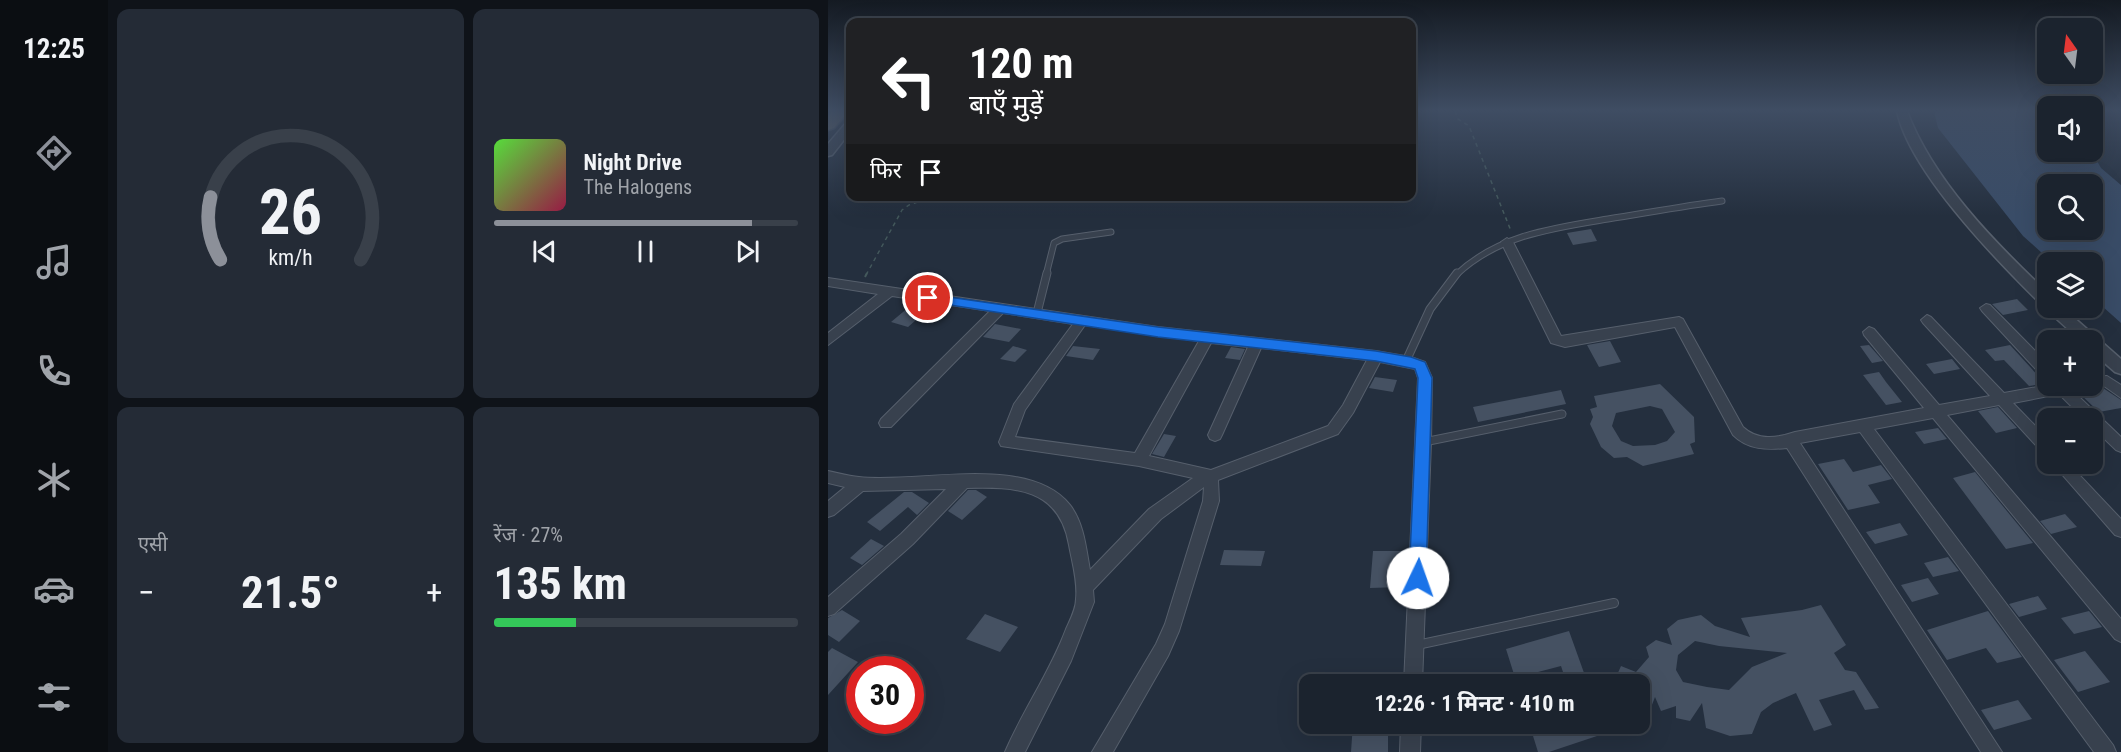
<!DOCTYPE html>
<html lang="hi">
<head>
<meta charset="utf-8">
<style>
  body { margin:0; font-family:"Roboto Condensed","Noto Sans Devanagari",sans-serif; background:#242b36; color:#f1f3f6; height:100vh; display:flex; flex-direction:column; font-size:22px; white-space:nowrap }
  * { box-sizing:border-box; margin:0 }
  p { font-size:20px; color:#a0a4aa }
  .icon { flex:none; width:33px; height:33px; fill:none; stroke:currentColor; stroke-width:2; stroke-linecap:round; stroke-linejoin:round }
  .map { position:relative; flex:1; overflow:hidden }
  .side { display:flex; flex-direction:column; gap:9px; padding:9px; background:#0f1319; width:720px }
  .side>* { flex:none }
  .hud { position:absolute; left:18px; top:18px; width:570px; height:183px; border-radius:12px; box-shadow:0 6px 24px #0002,0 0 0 2px #39404a; background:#202124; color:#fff; overflow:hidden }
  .needle { width:39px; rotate:346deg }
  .tools { position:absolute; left:1209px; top:18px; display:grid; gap:12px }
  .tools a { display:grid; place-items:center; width:66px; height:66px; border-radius:12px; background:#1b232e; box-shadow:0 6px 24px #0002,0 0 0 2px #39404a; font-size:30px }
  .speed { position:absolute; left:18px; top:656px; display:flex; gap:12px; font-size:30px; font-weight:700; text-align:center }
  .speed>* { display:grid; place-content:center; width:78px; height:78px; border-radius:50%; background:#1b232e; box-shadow:0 6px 24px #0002,0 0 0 2px #39404a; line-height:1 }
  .speed .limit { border:9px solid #d22; background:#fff; color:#111 }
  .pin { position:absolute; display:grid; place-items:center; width:51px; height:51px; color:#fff; margin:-26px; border:3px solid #fff; border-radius:50%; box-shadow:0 2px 6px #0007 }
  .me { position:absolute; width:66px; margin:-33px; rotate:3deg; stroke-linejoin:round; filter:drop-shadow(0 0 4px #0008) }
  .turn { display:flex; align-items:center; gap:21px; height:126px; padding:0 24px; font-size:27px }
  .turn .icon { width:78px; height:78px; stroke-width:2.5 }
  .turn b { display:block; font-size:42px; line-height:51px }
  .then { display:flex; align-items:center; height:57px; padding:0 24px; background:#0003; gap:12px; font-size:22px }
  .big { font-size:45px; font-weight:700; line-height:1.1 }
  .side .tile { flex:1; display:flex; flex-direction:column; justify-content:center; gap:9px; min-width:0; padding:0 21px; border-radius:12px; background:#242b36 }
  .side .dial { align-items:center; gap:0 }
  .dial svg { height:156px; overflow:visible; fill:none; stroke:#39404a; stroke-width:7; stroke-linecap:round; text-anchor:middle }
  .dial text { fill:#f1f3f6; stroke:none }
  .song { display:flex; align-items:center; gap:18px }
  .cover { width:72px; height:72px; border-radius:9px; background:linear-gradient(135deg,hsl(110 70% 55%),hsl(340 70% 35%)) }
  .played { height:6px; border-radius:3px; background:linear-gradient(90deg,#8c9099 85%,#39404a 85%) }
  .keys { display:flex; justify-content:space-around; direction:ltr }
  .heat { display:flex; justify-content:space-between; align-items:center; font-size:33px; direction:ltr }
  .charge { height:9px; border-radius:4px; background:linear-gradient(90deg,#34c759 27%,#39404a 0) }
  .side .tiles { flex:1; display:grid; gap:9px; grid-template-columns:repeat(2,1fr) }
  .trip { position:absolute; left:471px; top:674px; width:351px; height:60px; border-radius:12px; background:#1b232e; box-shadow:0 6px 24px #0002,0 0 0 2px #39404a; font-weight:700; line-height:60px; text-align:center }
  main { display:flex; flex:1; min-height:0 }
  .menu { display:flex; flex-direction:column; width:108px; justify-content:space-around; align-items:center; background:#0b0e12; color:#a0a4aa }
  .menu .icon { width:42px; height:42px }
  .menu .on { color:#8c9099 }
  .menu b { font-size:27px; color:#f1f3f6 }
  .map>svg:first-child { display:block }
  .water { fill:#394c67; fill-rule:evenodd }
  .building { fill:#455162; fill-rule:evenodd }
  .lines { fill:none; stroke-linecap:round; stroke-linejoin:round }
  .service-far2-casing { stroke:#565f6c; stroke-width:7 }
  .service-far1-casing { stroke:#565f6c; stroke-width:9 }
  .service-casing { stroke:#565f6c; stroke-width:10 }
  .minor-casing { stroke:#565f6c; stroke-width:2 }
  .tertiary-casing { stroke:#565f6c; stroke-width:3 }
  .trunk-casing { stroke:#434c59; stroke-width:3 }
  .path-far1 { stroke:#44595c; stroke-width:1.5; stroke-dasharray:4 4; stroke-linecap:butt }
  .path { stroke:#44595c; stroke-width:2; stroke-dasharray:4.5 4.5; stroke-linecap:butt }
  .service-far2 { stroke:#38414e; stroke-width:5 }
  .service-far1 { stroke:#38414e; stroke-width:7 }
  .service { stroke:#38414e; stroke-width:8 }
  .minor { fill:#38414e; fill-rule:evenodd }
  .tertiary { fill:#38414e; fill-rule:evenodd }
  .trunk { fill:#656462; fill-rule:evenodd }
  .route { fill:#1a73e8; stroke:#114b97; stroke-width:1.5 }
</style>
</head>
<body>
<main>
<nav class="menu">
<b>12:25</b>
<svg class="icon on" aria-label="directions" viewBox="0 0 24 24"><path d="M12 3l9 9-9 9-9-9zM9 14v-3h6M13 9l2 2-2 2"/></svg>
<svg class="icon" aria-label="music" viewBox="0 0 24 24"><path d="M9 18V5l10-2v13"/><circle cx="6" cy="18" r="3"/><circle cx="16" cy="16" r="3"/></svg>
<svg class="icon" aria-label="phone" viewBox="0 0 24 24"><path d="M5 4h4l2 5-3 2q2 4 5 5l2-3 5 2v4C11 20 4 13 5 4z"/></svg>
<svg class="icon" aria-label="climate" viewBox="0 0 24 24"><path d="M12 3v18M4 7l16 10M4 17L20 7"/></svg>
<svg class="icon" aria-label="car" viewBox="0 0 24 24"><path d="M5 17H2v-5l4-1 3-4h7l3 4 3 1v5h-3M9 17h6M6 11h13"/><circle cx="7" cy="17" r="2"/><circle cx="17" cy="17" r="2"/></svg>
<svg class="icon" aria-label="filters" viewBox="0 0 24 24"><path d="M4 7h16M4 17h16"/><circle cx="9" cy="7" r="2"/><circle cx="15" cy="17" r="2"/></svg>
</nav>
<section class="side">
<div class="tiles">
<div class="tile dial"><svg viewBox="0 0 100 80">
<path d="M14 69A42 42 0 1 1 86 69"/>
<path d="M14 69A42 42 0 0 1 9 37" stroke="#8c9099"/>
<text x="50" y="56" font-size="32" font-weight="700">26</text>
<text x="50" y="72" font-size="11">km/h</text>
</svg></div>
<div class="tile">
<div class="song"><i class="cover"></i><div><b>Night Drive</b><p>The Halogens</p></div></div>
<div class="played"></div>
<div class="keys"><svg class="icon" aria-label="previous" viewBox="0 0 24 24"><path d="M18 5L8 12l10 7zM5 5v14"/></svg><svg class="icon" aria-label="pause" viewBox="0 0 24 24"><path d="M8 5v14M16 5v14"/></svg><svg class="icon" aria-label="next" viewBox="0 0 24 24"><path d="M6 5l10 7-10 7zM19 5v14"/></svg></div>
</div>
<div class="tile"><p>एसी</p>
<div class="heat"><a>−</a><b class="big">21.5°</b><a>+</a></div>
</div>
<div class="tile"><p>रेंज · 27%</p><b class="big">135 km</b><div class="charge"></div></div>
</div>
</section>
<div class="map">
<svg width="1293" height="752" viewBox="0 0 1293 752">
  <rect width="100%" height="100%" fill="#242f3e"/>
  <path class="water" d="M1106 111H1219L1220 152H1264L1273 168 1293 185V323L1265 298 1264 262H1224L1195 236 1110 128ZM1264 184V230H1220V184Z"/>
  <path class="building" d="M763 229 769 241 745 245 739 233Z
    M1189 299 1200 310 1175 315 1164 304Z
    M87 302 103 307 80 327 63 322Z
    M167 324 193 329 181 342 155 337Z
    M782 341 793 362 771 367 759 345Z
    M1041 345 1055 361 1044 363 1032 346Z
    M1182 345 1213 379 1220 380V383L1201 386 1176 360 1167 361 1157 350Z
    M185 346 199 350 187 362 172 359Z
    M245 346 272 349 265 360 238 356Z
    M403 347 417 349 412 360 397 358Z
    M1124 359 1132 369 1106 374 1098 364Z
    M1051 372 1058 382 1074 402 1058 405 1035 375Z
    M547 377 569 380 565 392 541 388Z
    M832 384 866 417 867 442 862 444 866 454 815 466 799 457 786 458 773 447 762 424 765 417 762 409 769 407 766 396ZM822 406 834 409 847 432 839 441 827 445 805 446 793 441 784 426 788 413Z
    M1263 388H1275L1293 400V408L1271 412 1250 392Z
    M733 390 738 404 650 422 645 407Z
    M1170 407 1189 428 1168 433 1150 411Z
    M1110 428 1119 439 1096 444 1087 432Z
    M336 434 348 436 336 457 324 454Z
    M1016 459 1025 472 1053 465 1064 479 1040 485 1052 503 1020 510 990 464Z
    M1147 472 1205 543 1178 549 1125 478Z
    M140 490H148L159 497 134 520 120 511Z
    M76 492H84L101 503 89 515 80 507 52 531 39 522Z
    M1237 514 1249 527 1223 534 1212 521Z
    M1072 523 1080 535 1047 544 1038 532Z
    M43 539 56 546 34 565 22 558Z
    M396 550 437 551 433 566 392 565Z
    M545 551H575L573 587 542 588Z
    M1120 557 1131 571 1105 577 1096 563Z
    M1100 578 1111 594 1084 602 1073 585Z
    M1210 596 1219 609 1191 617 1181 604Z
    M993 605 1018 645 1006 653 1017 670 1028 672 1051 708 1037 710 1026 690 991 700 1004 725 986 731 968 693 945 703 933 712 924 734 902 736 878 728 874 703 862 721 848 718V706L833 711 827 697 812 736V684H793L789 675 793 666 808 672 821 657 818 647 828 640 844 645 839 629 850 620 873 615 887 626 922 637 913 618 974 610ZM867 641 891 646 959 653 924 667 901 690 879 687 855 682 848 670 850 655Z
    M14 610 32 621 11 642 0 635V618Z
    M1160 611 1194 657 1169 663 1158 648 1119 660 1099 630Z
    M1261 611 1274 627 1246 634 1233 618Z
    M157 614 190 627 172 652 138 639Z
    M741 631 760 684H739L733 666 710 672 713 684H689L678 649Z
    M4 648 30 662 0 695V652Z
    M1257 651 1282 682 1250 692 1226 660Z
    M1190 700 1204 719 1166 730 1153 710Z
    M525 723H560V752H523Z
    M701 723H774L778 733 721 752H710Z"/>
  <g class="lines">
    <g class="service-far2-casing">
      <path id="service-far2" d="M218 275 226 243 234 239 283 232
        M628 275C670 235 725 228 780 219 818 213 856 206 894 201"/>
    </g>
    <g class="service-far1-casing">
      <path id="service-far1" d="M209 313 219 273
        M578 361 602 309 629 273
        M596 442 734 414"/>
    </g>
    <g class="service-casing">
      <path id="service" d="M589 645 786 603"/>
    </g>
    <g class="minor-casing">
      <path id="minor" d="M679 238 685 242 733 336 851 317 855 319 915 427C930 441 949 438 967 432L1096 408 1036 335 1035 332 1041 327 1046 329 1111 405 1162 396 1095 323 1093 320 1099 315 1103 317 1176 393 1220 385 1252 386 1250 390 1245 391 1293 437V452L1288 450 1264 427V418H1255L1231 394 1185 403 1220 439V455L1215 453 1171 405 1119 415 1293 619V642L1287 639 1105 418 1046 429 1285 745 1288 752H1266L1032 432 972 443 1174 752H1153L959 448C939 450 920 450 905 435L847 327 737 347 723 343 673 242Z
        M0 278 330 327 548 351 583 357 597 362 604 378 603 442 594 684H576L590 378 587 369 552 362 525 413 510 434 390 480 391 501 351 631 340 656 285 752H264L328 644 337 624 375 501 376 487 333 519 265 590 266 602 243 661 197 752H177C195 710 222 672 238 629 242 620 248 609 248 599 250 581 244 562 241 545 231 487 186 487 139 488L85 544 6 614 0 616V597L73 534 118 489 35 491 6 515 0 517V501L17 487 0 483V471C10 473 21 476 31 477 91 484 200 453 242 505 256 523 258 548 262 570L321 509 365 478 311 466 173 446 171 442 186 404 245 324 175 313 63 427H53L51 423 53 419 162 311 64 296 0 345V333L50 294 0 286ZM257 325 371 341 307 453 187 437 197 410ZM383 343 420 347 380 435 382 439 387 441 392 439 394 435 433 348 539 360 515 405 500 426 383 470 321 456Z
        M1158 304 1162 305 1220 364V378L1215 377 1154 311 1152 308Z
        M1279 376 1293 385V398L1276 386H1259H1264V377Z
        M1225 464H1241L1293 519V537L1287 535Z
        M573 723H593L592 752H572Z"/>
    </g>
    <g class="tertiary-casing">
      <path id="tertiary" d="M1069 111H1079C1105 180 1166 242 1220 293V308H1235L1293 359V374L1287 372 1264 352V340H1252L1221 312 1219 307 1215 306C1170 262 1081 171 1069 111Z
        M22 122V132L4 155 0 156V144L18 123Z"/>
    </g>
    <g class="trunk-casing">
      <path id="trunk" d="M5 111H21L6 128 0 130V116Z"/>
    </g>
    <path class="path-far1" d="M627 111 630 119 641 126 683 231
      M38 275 74 210 81 205 102 198"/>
    <path class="path" d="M37 277 39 273"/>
    <use href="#service-far2" class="service-far2"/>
    <use href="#service-far1" class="service-far1"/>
    <use href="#service" class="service"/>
    <use href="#minor" class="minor"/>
    <use href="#tertiary" class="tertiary"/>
    <use href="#trunk" class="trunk"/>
  </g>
  <linearGradient id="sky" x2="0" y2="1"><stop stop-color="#141a22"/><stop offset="0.51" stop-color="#3f4d63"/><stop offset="1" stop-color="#3f4d63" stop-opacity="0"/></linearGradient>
  <rect width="1293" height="216" fill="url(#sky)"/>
  <path class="route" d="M100 294 330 327 548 351 583 357 597 362 604 378 598 578 595 583 590 586 584 583 581 578 590 378 587 369 548 361 330 337 96 301 94 298 96 295Z"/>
</svg>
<div class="tools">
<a><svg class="needle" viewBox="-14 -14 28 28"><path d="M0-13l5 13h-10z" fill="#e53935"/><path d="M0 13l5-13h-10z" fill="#a0a4aa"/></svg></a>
<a><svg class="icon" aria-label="sound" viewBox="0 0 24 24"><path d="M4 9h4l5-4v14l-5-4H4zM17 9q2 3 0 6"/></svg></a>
<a><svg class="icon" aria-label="search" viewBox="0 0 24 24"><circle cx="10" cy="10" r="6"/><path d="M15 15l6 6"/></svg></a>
<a><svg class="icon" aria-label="layers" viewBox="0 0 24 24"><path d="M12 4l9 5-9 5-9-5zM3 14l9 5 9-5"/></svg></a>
<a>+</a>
<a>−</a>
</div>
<div class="speed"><div class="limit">30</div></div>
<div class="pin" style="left:100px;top:298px;background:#d93025"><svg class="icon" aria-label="arrive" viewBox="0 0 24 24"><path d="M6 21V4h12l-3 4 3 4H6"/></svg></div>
<svg class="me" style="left:590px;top:578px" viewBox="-20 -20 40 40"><circle r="19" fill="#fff"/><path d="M0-13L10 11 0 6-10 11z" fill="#1a73e8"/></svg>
<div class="trip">12:26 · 1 मिनट · 410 m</div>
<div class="hud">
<div class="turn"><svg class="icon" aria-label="left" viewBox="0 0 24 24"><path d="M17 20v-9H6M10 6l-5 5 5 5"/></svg><div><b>120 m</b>बाएँ मुड़ें</div></div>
<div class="then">फिर<svg class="icon" aria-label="arrive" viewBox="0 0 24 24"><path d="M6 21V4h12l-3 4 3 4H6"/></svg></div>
</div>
</div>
</main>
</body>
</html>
